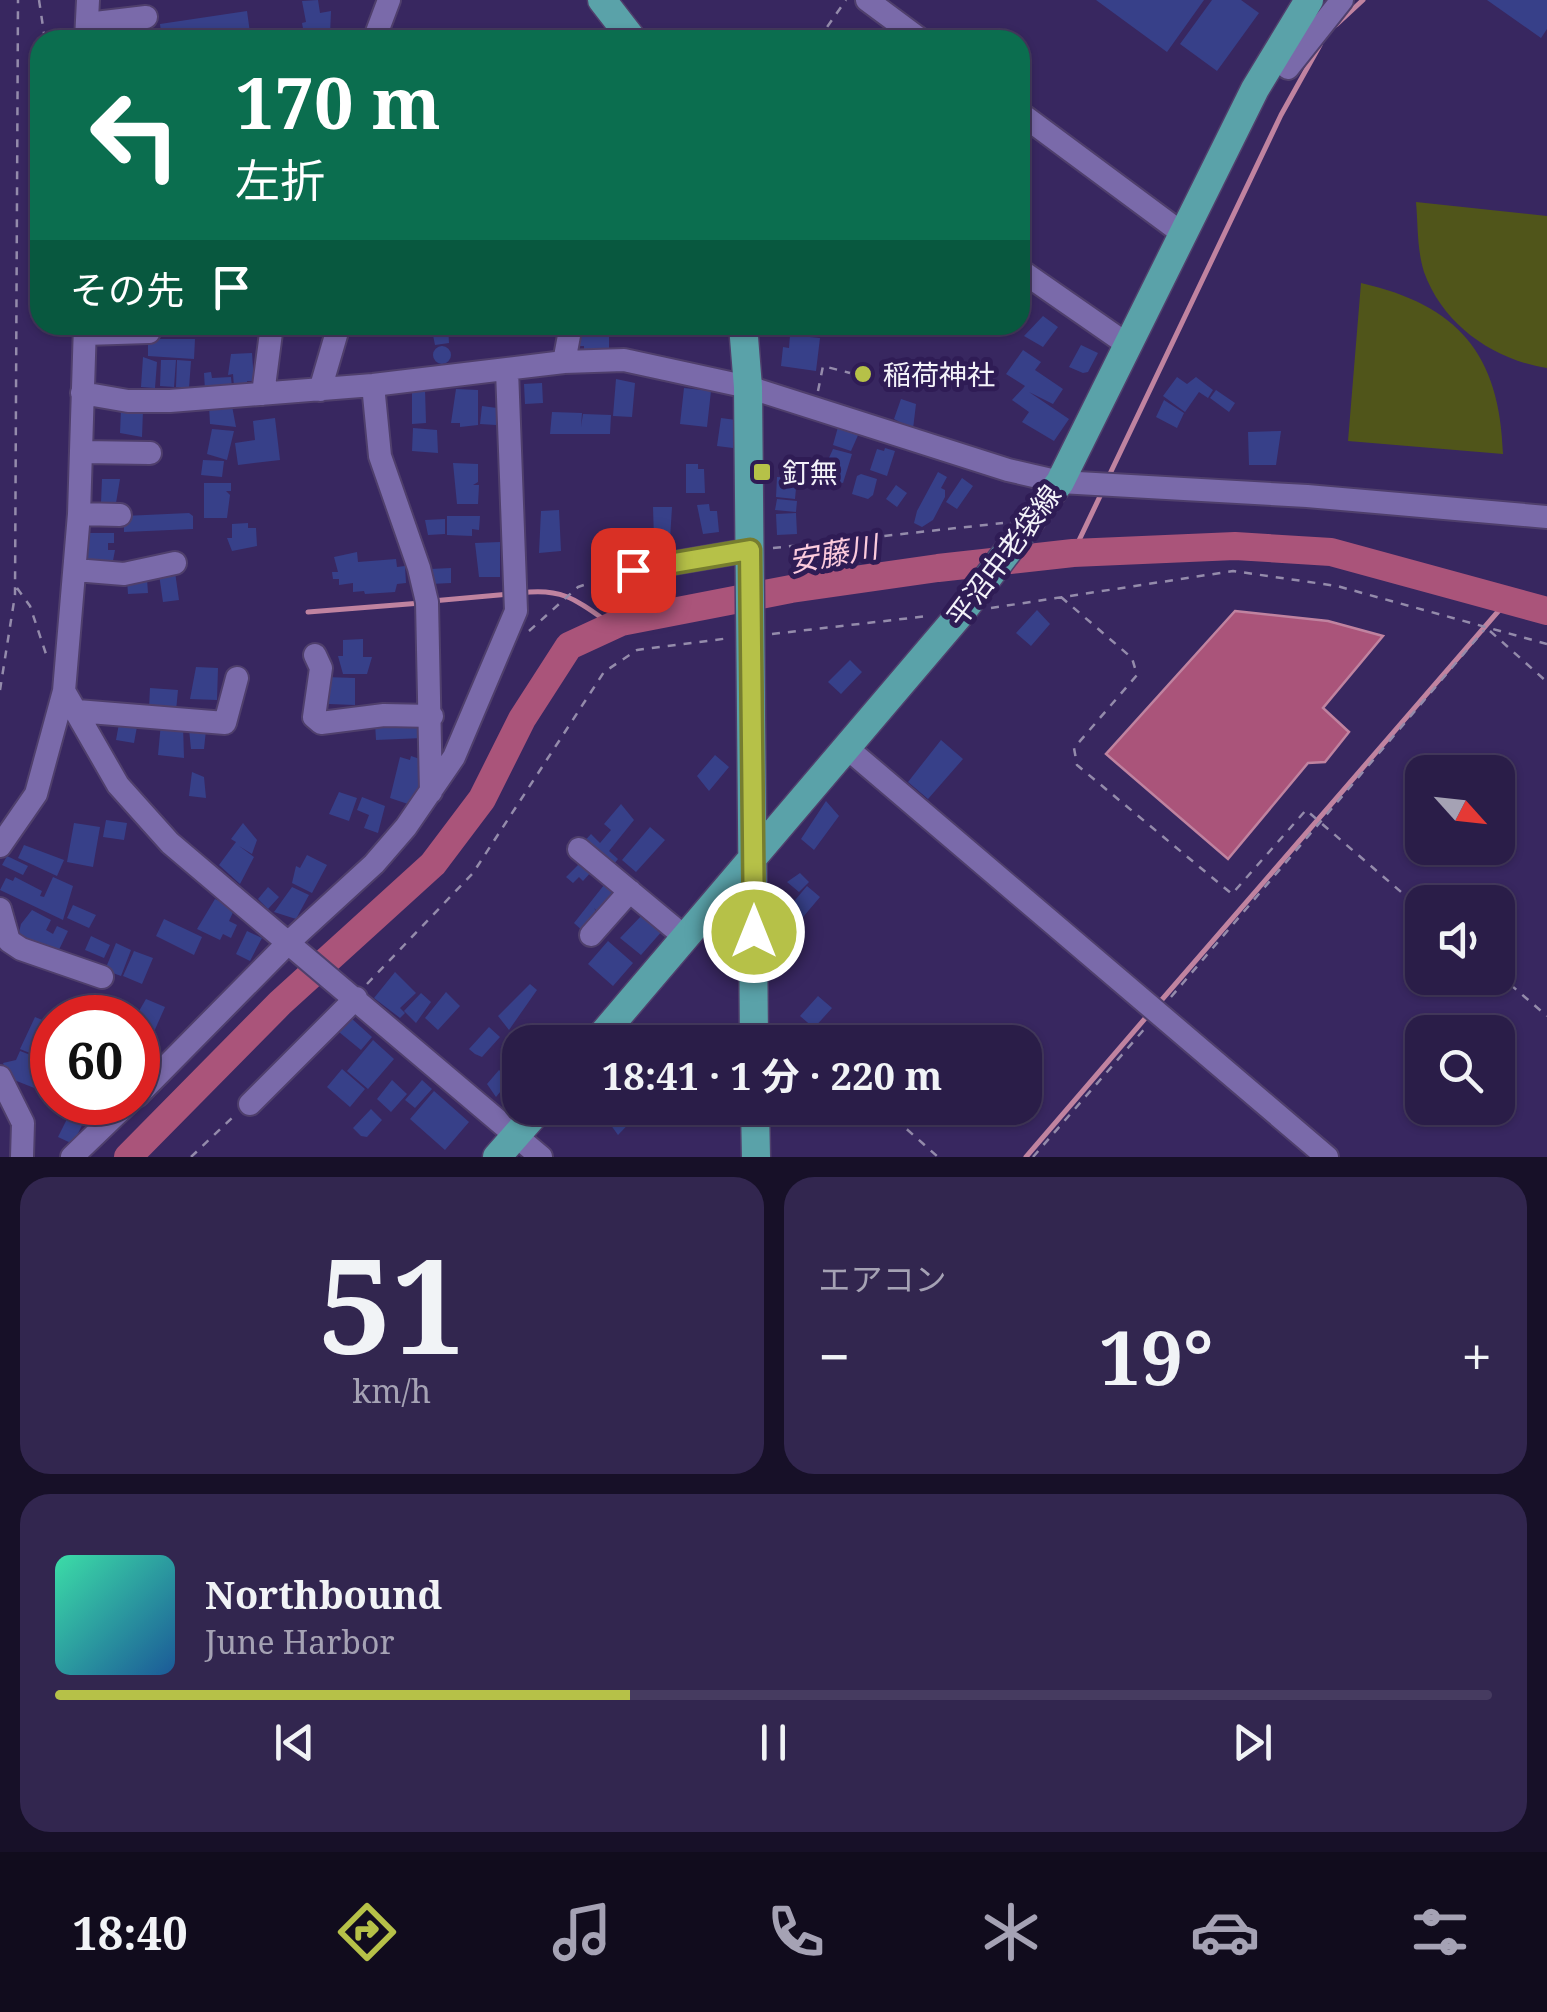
<!DOCTYPE html>
<html lang="ja">
<head>
<meta charset="utf-8">
<style>
  body { margin:0; font-family:"Noto Serif","Noto Sans JP",serif; background:#32264f; color:#f1f3f6; height:100vh; display:flex; flex-direction:column; font-size:38px; white-space:nowrap }
  * { box-sizing:border-box; margin:0 }
  p { font-size:32px; color:#a5a2b4 }
  .icon { flex:none; width:55px; height:55px; fill:none; stroke:currentColor; stroke-width:2; stroke-linecap:round; stroke-linejoin:round }
  .map { position:relative; height:1157px; overflow:hidden }
  .side { display:flex; flex-direction:column; gap:20px; padding:20px; background:#171028; flex:1 }
  .side>* { flex:none }
  .banner { position:absolute; left:30px; top:30px; width:1000px; height:305px; border-radius:30px; box-shadow:0 2px 8px #0004,0 0 0 2px #463b60; background:#0b6e4f; color:#fff; overflow:hidden }
  .needle { width:65px; rotate:117deg }
  .tools { position:absolute; left:1405px; top:755px; display:grid; gap:20px }
  .tools a { display:grid; place-items:center; width:110px; height:110px; border-radius:20px; background:#2a1d48; box-shadow:0 2px 8px #0004,0 0 0 2px #463b60; font-size:50px }
  .speed { position:absolute; left:30px; top:995px; display:flex; gap:20px; font-size:50px; font-weight:700; text-align:center }
  .speed>* { display:grid; place-content:center; width:130px; height:130px; border-radius:50%; background:#2a1d48; box-shadow:0 2px 8px #0004,0 0 0 2px #463b60; line-height:1 }
  .speed .limit { border:15px solid #d22; background:#fff; color:#111 }
  .pin { position:absolute; display:grid; place-items:center; width:85px; height:85px; color:#fff; margin:-42px; border-radius:20px; box-shadow:0 5px 15px #0006 }
  .me { position:absolute; width:110px; margin:-55px; rotate:0deg; stroke-linejoin:round; filter:drop-shadow(0 0 8px #0008) }
  .turn { display:flex; align-items:center; gap:35px; height:210px; padding:0 40px; font-size:45px }
  .turn .icon { width:130px; height:130px; stroke-width:2.5 }
  .turn b { display:block; font-size:70px; line-height:85px }
  .then { display:flex; align-items:center; height:95px; padding:0 40px; background:#0003; gap:20px; font-size:38px }
  .big { font-size:75px; font-weight:700; line-height:1.1 }
  .side .tile { flex:1; display:flex; flex-direction:column; justify-content:center; gap:15px; min-width:0; padding:0 35px; border-radius:30px; background:#32264f }
  .side .dial { align-items:center; gap:0 }
  .dial b { font-size:130px; line-height:1 }
  .song { display:flex; align-items:center; gap:30px }
  .cover { width:120px; height:120px; border-radius:15px; background:linear-gradient(135deg,hsl(160 70% 55%),hsl(210 70% 35%)) }
  .played { height:10px; border-radius:5px; background:linear-gradient(90deg,#b6c148 40%,#463b60 40%) }
  .keys { display:flex; justify-content:space-around; direction:ltr }
  .heat { display:flex; justify-content:space-between; align-items:center; font-size:55px; direction:ltr }
  .side .tiles { flex:1; display:grid; gap:20px; grid-template-columns:1fr 1fr }
  .tile:last-child { grid-column:span 2 }
  .trip { position:absolute; left:502px; top:1025px; width:540px; height:100px; border-radius:30px; background:#2a1d48; box-shadow:0 2px 8px #0004,0 0 0 2px #463b60; font-weight:700; line-height:100px; text-align:center }
  .tab-bar { display:flex; height:160px; justify-content:space-around; align-items:center; background:#110c1d; color:#a5a2b4 }
  .tab-bar .icon { width:70px; height:70px }
  .tab-bar .active { color:#b6c148 }
  .tab-bar b { font-size:45px; color:#f1f3f6 }
  .map>svg:first-child { display:block }
  .green { fill:#50551a }
  .water { fill:#aa547a; stroke:#c083a0; stroke-width:2.5 }
  .lines { fill:none; stroke-linecap:round; stroke-linejoin:round }
  .stream { stroke:#c083a0; stroke-width:5 }
  .river { stroke:#aa547a; stroke-width:28 }
  .building { fill:#374089 }
  .minor-casing { stroke:#4f3f6c; stroke-width:26 }
  .major-casing { stroke:#4f3f6c; stroke-width:31 }
  .path { stroke:#948bab; stroke-width:2.5; stroke-dasharray:8 8; stroke-linecap:butt }
  .minor { stroke:#7a6aaa; stroke-width:22 }
  .major { stroke:#5aa2a9; stroke-width:28 }
  .route-casing { stroke:#767d2f; stroke-width:25 }
  .route { stroke:#b6c148; stroke-width:18 }
  .poi-dot { fill:#b6c148; stroke:#2f1c55; stroke-width:4 }
  .labels { text-anchor:middle; dominant-baseline:central; stroke-width:10; stroke-linejoin:round; paint-order:stroke }
  .poi-label { font-size:28px; fill:#f3f2f9; stroke:#2f1c55; text-anchor:start }
  .street-label { font-size:28px; fill:#f3f2f9; stroke:#2f1c55 }
  .water-label { font-size:30px; font-style:italic; fill:#fccadd; stroke:#2f1c55 }
</style>
</head>
<body>
<div class="map">
<svg width="1547" height="1157" viewBox="0 0 1547 1157">
  <rect width="100%" height="100%" fill="#382760"/>
  <path class="green" d="M1416 202 1547 216V368C1494 360 1443 325 1424 272 1417 250 1418 225 1416 202Z
    M1361 283C1458 305 1500 354 1503 454L1348 441Z"/>
  <path class="water" d="M1235 611 1328 621 1383 636 1323 708 1349 732 1325 762 1308 763 1228 859 1106 754Z"/>
  <g class="lines">
    <path class="stream" d="M1336 25 1363 0
      M1107 480 1281 115 1320 45
      M1073 553 1103 490
      M521 593C564 587 579 602 613 626
      M432 601 510 594
      M308 612 421 603
      M1159 1003 1508 600
      M1026 1157 1148 1015"/>
    <path class="river" d="M128 1157 280 1003 433 864 482 799 522 719 569 646 621 622 791 589 938 568 1073 553 1235 546 1331 552 1547 611"/>
  </g>
  <path class="building" d="M318 0 320 13 331 11 330 35 322 36 321 32 318 33 322 40H299L304 34 302 23 306 22 302 1Z
    M1096 0H1204L1167 52Z
    M1212 0H1241L1259 13 1217 71 1180 44Z
    M1487 0H1547V29L1541 38Z
    M247 11 251 40H162L160 24Z
    M1043 316 1058 327 1043 347 1024 336Z
    M431 325H448L449 343 435 345Z
    M700 325H720V336L696 337Z
    M609 334V349L584 350V346H579L578 335Z
    M790 335 820 338 816 371 781 366 783 347 789 348Z
    M148 339H195L194 359 148 356Z
    M1081 345 1098 353 1088 372 1083 373 1069 367Z
    M433 355a9 9 0 1 1 18 0a9 9 0 1 1-18 0Z
    M1023 350 1041 362 1035 370 1063 389 1053 404 1029 392 1069 419 1054 441 1022 422 1029 412 1012 400 1025 386 1006 374Z
    M252 353 254 381H247L248 386 234 387 233 374 228 375 231 354Z
    M143 357 157 362 155 388 141 387Z
    M161 360H176L174 387 160 386Z
    M177 360 191 361 189 388 176 387Z
    M211 372 212 378 231 377 232 388 205 390 204 373Z
    M1177 377 1187 384 1196 377 1213 390 1208 398 1199 392 1185 412 1163 396Z
    M616 379 635 383 632 417 613 416Z
    M542 383 543 403 525 404 524 384Z
    M684 388 711 391 707 427 680 424Z
    M412 389H425L426 423 412 424Z
    M456 389 478 390V425L460 427V423H451Z
    M1216 390 1235 403 1229 412 1210 398Z
    M901 399 916 404 913 429 894 419Z
    M1164 400 1184 413 1177 428 1156 417Z
    M209 406H232L236 427 210 424Z
    M482 406 497 408 496 425 480 424Z
    M121 409 143 410 142 437 120 433Z
    M552 412 582 413 581 427 583 414 611 415 610 434H550Z
    M275 418 280 460 238 465 235 443 255 440 253 421Z
    M721 418 736 420 733 448 717 446Z
    M838 427 859 433 851 451 833 445Z
    M413 428 437 430 438 453 412 451Z
    M212 429 234 431 227 460 207 454Z
    M1281 431 1276 465H1249L1248 432Z
    M885 448 895 451 887 476 870 470 877 449 884 451Z
    M833 449 852 454 843 483 820 477 819 484 805 480 808 466 823 471Z
    M203 460 224 461 222 477 201 475Z
    M453 463 478 464V482L473 485H479L478 504H457Z
    M686 464H698V469H704L705 493H686Z
    M938 472 947 477 941 488 945 490V497L933 520 922 527 914 523 917 511Z
    M861 474 877 479 873 495 868 499 852 494 857 476Z
    M777 477 797 478 795 499 776 497Z
    M962 478 973 486 957 509 946 502Z
    M102 479H120L116 503H101Z
    M204 483H231V491H226L230 495 227 518H204Z
    M896 485 907 493 897 507 886 499Z
    M777 499 797 501 796 512 775 510Z
    M709 504 710 511H717L719 532 703 534 697 505Z
    M653 507H672L670 539H654Z
    M559 510 561 551 539 553 541 511Z
    M189 513 193 516V529L124 532V516Z
    M796 513 797 534 777 535 776 514Z
    M447 516H480L479 530 472 529V536L447 535Z
    M445 519V534L428 535 425 520Z
    M248 523V528H256L257 546 232 551 227 538H232V524Z
    M89 533H114V543H108V550H115L112 566H88V558L83 557 84 538H89Z
    M500 542V577H479L475 543Z
    M357 552 358 562 396 559 397 567 405 566 406 583 397 584 395 592 365 594 364 591 353 592V583L339 585V579H333L332 572H338L334 557Z
    M451 568V583L430 584V569Z
    M175 572 179 600 163 602 159 574Z
    M147 579 148 593 128 594 127 580Z
    M1037 610 1050 624 1031 646 1016 633Z
    M363 639V657H372L367 674H343L338 656H343V640Z
    M850 660 862 672 841 694 828 682Z
    M196 667 218 668 217 700 190 699Z
    M325 677 355 678V705L329 704V699H324Z
    M150 688 178 690 176 711 149 709Z
    M120 718 138 721 134 743 116 740Z
    M422 721 423 738 376 740 375 723Z
    M161 723 183 725 184 758 158 755Z
    M189 729 206 730 204 749H191Z
    M941 740 963 759 928 799 908 782Z
    M715 755 729 767 709 791 697 776Z
    M411 756 423 760 418 776 423 778 414 806 390 798 400 757 410 760Z
    M192 772 204 777 206 798 189 796Z
    M339 792 357 798 349 821 329 814Z
    M362 797 385 806 378 833 364 828 369 815 357 810Z
    M826 801 839 816 814 850 801 839Z
    M621 804 634 820 609 851 618 859 610 869 581 845 591 834 600 843 611 830 604 824Z
    M106 820 127 823 124 840 103 837Z
    M74 823 100 827 93 867 67 862Z
    M243 823 257 840 252 854 239 846 254 857 240 884 219 865 236 842 231 839Z
    M650 827 665 840 636 872 622 860Z
    M24 845 64 860 57 876 18 858Z
    M307 855 327 865 312 893 292 883 296 866 300 868Z
    M7 856 28 866 23 875 2 865Z
    M581 862 592 871 583 881 579 877 573 883 566 877Z
    M800 873 809 882 799 892 787 882Z
    M15 877 42 891 40 896 44 897 53 877 73 886 63 920 0 890 6 878 13 881Z
    M604 885 617 896 601 915 594 908 599 916 585 933 574 923Z
    M807 886 820 897 798 923 785 912Z
    M268 887 279 897 268 909 258 899Z
    M292 887 309 895 296 919 274 912Z
    M215 899 235 908 229 921 237 925 231 938 223 934 220 940 197 929Z
    M73 905 96 915 89 928 67 918Z
    M32 910 51 920 46 930 53 934 57 926 68 931 55 958 17 940 21 924Z
    M644 913 663 930 641 955 620 938Z
    M164 919 202 937 194 955 156 936Z
    M247 931 262 938 250 961 236 954Z
    M91 936 110 945 104 958 85 950Z
    M608 941 633 963 613 986 588 964Z
    M116 943 131 950 121 976 105 970Z
    M134 951 153 958 142 984 123 976Z
    M395 972 416 993 400 1008 405 1013 400 1018 374 998Z
    M530 984 537 990 509 1030 498 1016Z
    M446 992 460 1006 438 1030 425 1018Z
    M421 993 431 1002 416 1023 404 1011Z
    M818 996 832 1008 814 1028 800 1016Z
    M146 999 165 1007 153 1034 138 1027 135 1018Z
    M35 1017 52 1024V1040L42 1058 20 1049Z
    M351 1018 372 1037 361 1050 339 1032Z
    M489 1027 500 1037 482 1057 475 1054 469 1049Z
    M373 1040 394 1059 368 1089 347 1071Z
    M20 1051 49 1062 46 1069 52 1072V1080L47 1093 9 1078 3 1063 16 1060Z
    M342 1069 365 1089 350 1107 327 1087Z
    M499 1070 510 1080 496 1097 487 1084Z
    M392 1080 407 1094 391 1112 377 1099Z
    M422 1080 432 1089 415 1108 405 1100Z
    M434 1091 469 1122 445 1150 410 1119Z
    M621 1108H644L618 1135 608 1121Z
    M371 1109 382 1120 367 1137 361 1136 353 1128Z
    M69 1115 83 1123 73 1144 58 1137Z"/>
  <g class="lines">
    <g class="minor-casing">
      <path id="minor" d="M867 0 921 40
        M87 24 146 17
        M86 40 88 0
        M374 40 389 0
        M1288 68 1342 0
        M1020 113 1183 234
        M1020 270 1128 345
        M85 325 79 514 64 691 118 785 170 843 541 1157
        M85 334 149 332
        M564 362 571 325
        M373 385 380 456 419 568 427 602 431 792
        M320 390 339 325
        M82 393 128 401H170L373 385 564 362 624 360 748 387 1008 470 1060 482 1307 496 1547 517
        M263 394 272 325
        M82 452 150 453
        M79 514 120 515
        M75 570 124 574 175 563
        M633 570 750 550
        M315 655 321 668 314 717 321 723 384 715 432 716
        M77 711 225 723 237 678
        M847 748 1327 1157
        M0 846 36 794 64 691
        M579 849 686 938
        M0 909 9 941 21 949 102 977
        M591 935 630 891
        M0 1077 23 1123 22 1157
        M138 1095 290 941 374 864 406 827 454 757 516 611 507 370
        M250 1104 356 998
        M72 1157 129 1102"/>
    </g>
    <g class="major-casing">
      <path id="major" d="M602 0 633 40
        M743 325 748 387 754 1042
        M596 1042 961 613 1060 482 1255 89 1309 0
        M755 1108 756 1157
        M497 1157 540 1108"/>
    </g>
    <path class="path" d="M39 0 45 40
      M818 40 846 0
      M818 391 823 366 850 373
      M773 548 1003 523
      M17 588 30 606 47 657
      M1061 597 1132 658 1137 675 1074 748 1077 765 1232 894 1306 810 1422 910
      M991 608 1233 571 1337 586 1547 644
      M529 631 578 587 612 575
      M1490 631 1547 682
      M772 634 928 616
      M0 690 15 595 18 0
      M1498 974 1547 1016
      M367 984 473 873 604 672 637 650 730 638
      M1171 997 1484 630
      M883 1108 938 1157
      M191 1157 233 1117
      M1033 1157 1147 1026"/>
    <use href="#minor" class="minor"/>
    <use href="#major" class="major"/>
  </g>
  <g class="lines">
    <g class="route-casing">
      <path id="route" d="M633 570 750 550 754 932"/>
    </g>
    <use href="#route" class="route"/>
  </g>
  <g class="poi-dot">
    <circle cx="863" cy="374" r="10"/>
    <rect x="752" y="462" width="20" height="20" rx="5"/>
  </g>
  <g class="labels">
    <g class="poi-label">
      <text x="883" y="374">稲荷神社</text>
      <text x="782" y="472">釘無</text>
    </g>
    <g class="street-label">
      <text transform="translate(1003 555) rotate(-53)">平沼中老袋線</text>
    </g>
    <g class="water-label">
      <text transform="translate(833 553) rotate(-10)">安藤川</text>
    </g>
  </g>
</svg>
<div class="tools">
<a><svg class="needle" viewBox="-14 -14 28 28"><path d="M0-13l5 13h-10z" fill="#e53935"/><path d="M0 13l5-13h-10z" fill="#a5a2b4"/></svg></a>
<a><svg class="icon" aria-label="sound" viewBox="0 0 24 24"><path d="M4 9h4l5-4v14l-5-4H4zM17 9q2 3 0 6"/></svg></a>
<a><svg class="icon" aria-label="search" viewBox="0 0 24 24"><circle cx="10" cy="10" r="6"/><path d="M15 15l6 6"/></svg></a>
</div>
<div class="speed"><div class="limit">60</div></div>
<div class="pin" style="left:633px;top:570px;background:#d93025"><svg class="icon" aria-label="arrive" viewBox="0 0 24 24"><path d="M6 21V4h12l-3 4 3 4H6"/></svg></div>
<svg class="me" style="left:754px;top:932px" viewBox="-20 -20 40 40"><circle r="17" fill="#b6c148" stroke="#fff" stroke-width="3"/><path d="M0-11L8 9 0 5-8 9z" fill="#fff"/></svg>
<div class="trip">18:41 · 1 分 · 220 m</div>
<div class="banner">
<div class="turn"><svg class="icon" aria-label="left" viewBox="0 0 24 24"><path d="M17 20v-9H6M10 6l-5 5 5 5"/></svg><div><b>170 m</b>左折</div></div>
<div class="then">その先<svg class="icon" aria-label="arrive" viewBox="0 0 24 24"><path d="M6 21V4h12l-3 4 3 4H6"/></svg></div>
</div>
</div>
<section class="side">
<div class="tiles">
<div class="tile dial"><b>51</b><p>km/h</p></div>
<div class="tile"><p>エアコン</p>
<div class="heat"><a>−</a><b class="big">19°</b><a>+</a></div>
</div>
<div class="tile">
<div class="song"><i class="cover"></i><div><b>Northbound</b><p>June Harbor</p></div></div>
<div class="played"></div>
<div class="keys"><svg class="icon" aria-label="previous" viewBox="0 0 24 24"><path d="M18 5L8 12l10 7zM5 5v14"/></svg><svg class="icon" aria-label="pause" viewBox="0 0 24 24"><path d="M8 5v14M16 5v14"/></svg><svg class="icon" aria-label="next" viewBox="0 0 24 24"><path d="M6 5l10 7-10 7zM19 5v14"/></svg></div>
</div>
</div>
</section>
<nav class="tab-bar">
<b>18:40</b>
<svg class="icon active" aria-label="directions" viewBox="0 0 24 24"><path d="M12 3l9 9-9 9-9-9zM9 14v-3h6M13 9l2 2-2 2"/></svg>
<svg class="icon" aria-label="music" viewBox="0 0 24 24"><path d="M9 18V5l10-2v13"/><circle cx="6" cy="18" r="3"/><circle cx="16" cy="16" r="3"/></svg>
<svg class="icon" aria-label="phone" viewBox="0 0 24 24"><path d="M5 4h4l2 5-3 2q2 4 5 5l2-3 5 2v4C11 20 4 13 5 4z"/></svg>
<svg class="icon" aria-label="climate" viewBox="0 0 24 24"><path d="M12 3v18M4 7l16 10M4 17L20 7"/></svg>
<svg class="icon" aria-label="car" viewBox="0 0 24 24"><path d="M5 17H2v-5l4-1 3-4h7l3 4 3 1v5h-3M9 17h6M6 11h13"/><circle cx="7" cy="17" r="2"/><circle cx="17" cy="17" r="2"/></svg>
<svg class="icon" aria-label="filters" viewBox="0 0 24 24"><path d="M4 7h16M4 17h16"/><circle cx="9" cy="7" r="2"/><circle cx="15" cy="17" r="2"/></svg>
</nav>
</body>
</html>
